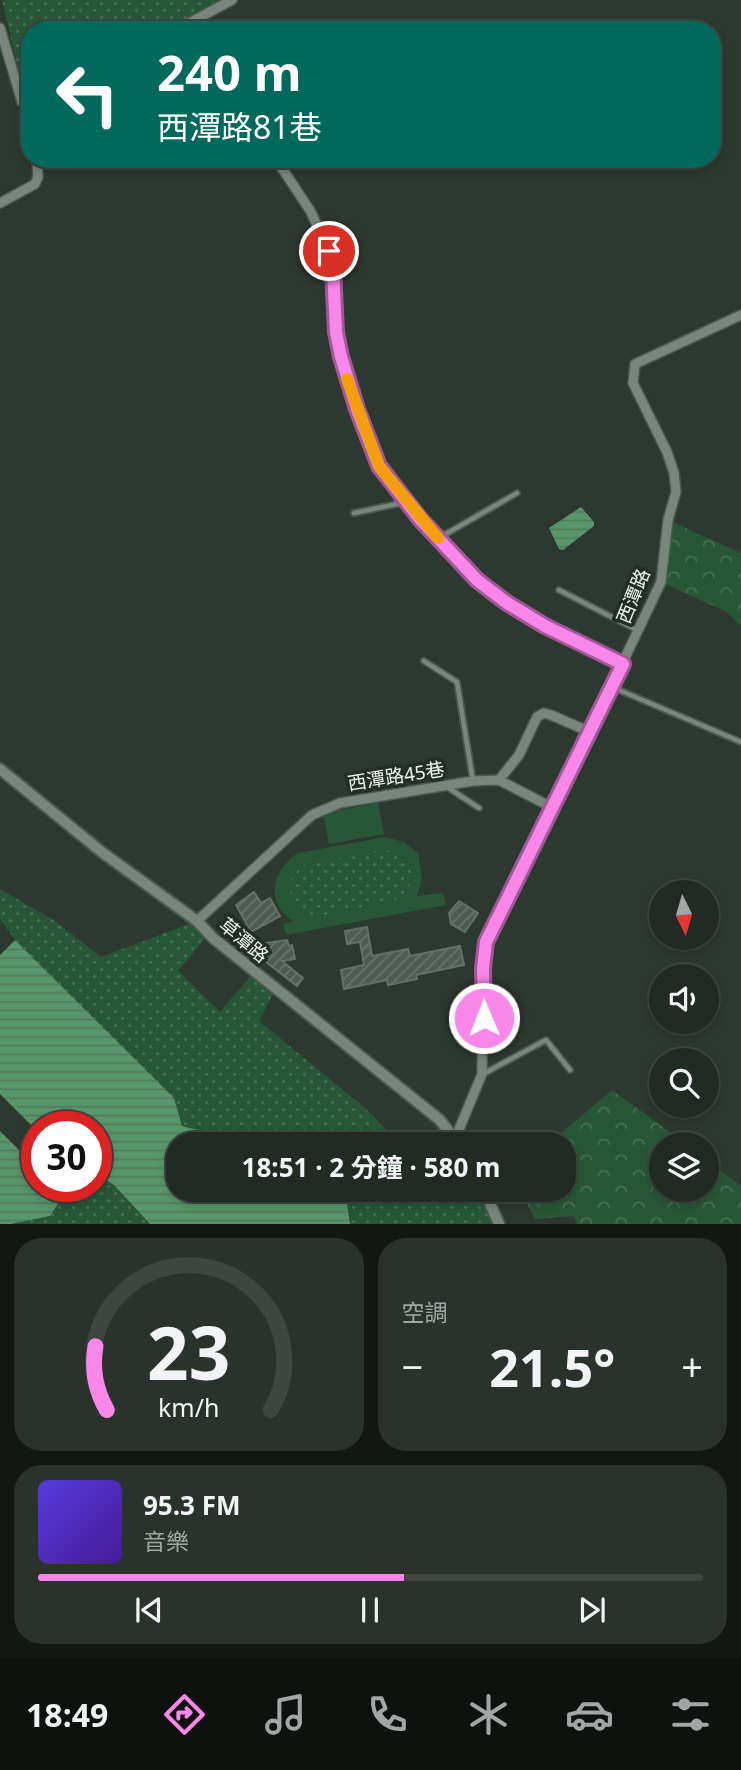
<!DOCTYPE html>
<html lang="zh-TW">
<head>
<meta charset="utf-8">
<style>
  body { margin:0; font-family:"Noto Sans","Noto Sans TC",sans-serif; background:#2a322c; color:#f1f3f6; height:100vh; display:flex; flex-direction:column; font-size:26px; white-space:nowrap }
  * { box-sizing:border-box; margin:0 }
  p { font-size:23px; color:#a2a7a6 }
  .icon { flex:none; width:38px; height:38px; fill:none; stroke:currentColor; stroke-width:2; stroke-linecap:round; stroke-linejoin:round }
  .map { position:relative; height:1224px; overflow:hidden }
  .panel { display:flex; flex-direction:column; gap:14px; padding:14px; background:#131714; flex:1 }
  .panel>* { flex:none }
  .guide { position:absolute; left:21px; top:21px; width:700px; height:147px; border-radius:28px; box-shadow:0 4px 10px #0003,0 0 0 2px #3f4641; background:#00695c; color:#fff; overflow:hidden }
  .needle { width:46px; rotate:175deg }
  .fabs { position:absolute; left:649px; top:880px; display:grid; gap:14px }
  .fabs a { display:grid; place-items:center; width:70px; height:70px; border-radius:50%; background:#222a24; box-shadow:0 4px 10px #0003,0 0 0 2px #3f4641; font-size:35px }
  .speed { position:absolute; left:21px; top:1111px; display:flex; gap:14px; font-size:35px; font-weight:700; text-align:center }
  .speed>* { display:grid; place-content:center; width:91px; height:91px; border-radius:50%; background:#222a24; box-shadow:0 4px 10px #0003,0 0 0 2px #3f4641; line-height:1 }
  .speed .limit { border:10px solid #d22; background:#fff; color:#111 }
  .pin { position:absolute; display:grid; place-items:center; width:60px; height:60px; color:#fff; margin:-30px; border:4px solid #fff; border-radius:50%; box-shadow:0 2px 7px #0007 }
  .me { position:absolute; width:77px; margin:-38px; rotate:359deg; stroke-linejoin:round; filter:drop-shadow(0 0 5px #0008) }
  .turn { display:flex; align-items:center; gap:24px; height:147px; padding:0 21px; font-size:32px }
  .turn .icon { width:91px; height:91px; stroke-width:2.5 }
  .turn b { display:block; font-size:49px; line-height:60px }
  .big { font-size:52px; font-weight:700; line-height:1.1 }
  .panel .widget { flex:1; display:flex; flex-direction:column; justify-content:center; gap:10px; min-width:0; padding:0 24px; border-radius:28px; background:#2a322c }
  .panel .dial { align-items:center; gap:0 }
  .dial svg { height:182px; overflow:visible; fill:none; stroke:#3f4641; stroke-width:7; stroke-linecap:round; text-anchor:middle }
  .dial text { fill:#f1f3f6; stroke:none }
  .song { display:flex; align-items:center; gap:21px }
  .cover { width:84px; height:84px; border-radius:10px; background:linear-gradient(135deg,hsl(250 70% 55%),hsl(260 70% 35%)) }
  .played { height:7px; border-radius:4px; background:linear-gradient(90deg,#f987e9 55%,#3f4641 55%) }
  .keys { display:flex; justify-content:space-around; direction:ltr }
  .heat { display:flex; justify-content:space-between; align-items:center; font-size:38px; direction:ltr }
  .panel .tiles { flex:1; display:grid; gap:14px; grid-template-columns:1fr 1fr }
  .widget:last-child { grid-column:span 2 }
  .trip { position:absolute; left:166px; top:1132px; width:410px; height:70px; border-radius:28px; background:#222a24; box-shadow:0 4px 10px #0003,0 0 0 2px #3f4641; font-weight:700; line-height:70px; text-align:center }
  .menu { display:flex; height:112px; justify-content:space-around; align-items:center; background:#0e110e; color:#a2a7a6 }
  .menu .icon { width:49px; height:49px }
  .menu .current { color:#f987e9 }
  .menu b { font-size:32px; color:#f1f3f6 }
  .map>svg:first-child { display:block }
  .grass { fill:url(#grass-dots) }
  .forest { fill:url(#forest-crowns) }
  .pitch { fill:#285737; fill-rule:evenodd }
  .water { fill:url(#water-rules) }
  .building { fill:url(#building-hatch); stroke:#647167; stroke-width:2 }
  .lines { fill:none; stroke-linecap:round; stroke-linejoin:round }
  .service-casing { stroke:#4d574f; stroke-width:8 }
  .minor-casing { stroke:#4d574f; stroke-width:12 }
  .tertiary-casing { stroke:#4d574f; stroke-width:14 }
  .service { stroke:#79867c; stroke-width:4.5 }
  .minor { stroke:#79867c; stroke-width:9 }
  .tertiary { stroke:#79867c; stroke-width:10 }
  .route-casing { stroke:#a25897; stroke-width:18 }
  .route { stroke:#f987e9; stroke-width:12 }
  .slow { stroke:#f59e0b; stroke-width:12 }
  .labels { text-anchor:middle; dominant-baseline:central; stroke-width:7; stroke-linejoin:round; paint-order:stroke }
  .street-label { font-size:19px; fill:#ebf2ec; stroke:#232e26 }
</style>
</head>
<body>
<div class="map">
<svg width="741" height="1224" viewBox="0 0 741 1224">
  <defs>
    <pattern id="grass-dots" width="8" height="8" patternUnits="userSpaceOnUse" patternTransform="scale(1.75)"><rect width="8" height="8" fill="#285737"/><path d="M2 2h.1M6 6h.1" fill="none" stroke="#477054" stroke-width="1.8" stroke-linecap="round"/></pattern>
    <pattern id="forest-crowns" width="20" height="18" patternUnits="userSpaceOnUse" patternTransform="scale(1.75)"><rect width="20" height="18" fill="#285737"/><path d="M2 6a3 3 0 1 1 6 0M12 15a3 3 0 1 1 6 0" fill="none" stroke="#477054"/></pattern>
    <pattern id="water-rules" width="6" height="5" patternUnits="userSpaceOnUse" patternTransform="scale(1.75)"><rect width="6" height="5" fill="#58976b"/><path d="M0 2.5h6" fill="none" stroke="#527c5e"/></pattern>
    <pattern id="building-hatch" width="6" height="6" patternUnits="userSpaceOnUse" patternTransform="scale(1.75)"><rect width="6" height="6" fill="#505c53"/><path d="M-1 1l2-2M0 6l6-6M5 7l2-2" fill="none" stroke="#69746c"/></pattern>
  </defs>
  <rect width="100%" height="100%" fill="#2d3830"/>
  <path class="grass" d="M2 0H232L176 30H30L28 109Z
    M382 849 400 853 411 867 412 878 407 892 401 898 389 902 321 916 306 914 294 905 290 897 291 878 301 866Z
    M0 889 55 921 101 957 197 921 208 935 178 971 220 1012 255 971 276 988 259 1021 365 1108 400 1144H242L232 1139 182 1126 174 1098 15 940 0 919Z
    M101 1177 114 1185 150 1224H11L50 1216C65 1193 68 1187 96 1186V1178Z
    M316 1190H484L499 1224H350L346 1196 327 1201Z"/>
  <path class="forest" d="M668 520 741 553V626L727 612 661 582Z
    M612 1090 686 1144H662V1190H707V1160L741 1186V1224H577L574 1216 535 1219 520 1190H564V1144H548Z"/>
  <path class="pitch" d="M378 803 384 834 329 844 323 813Z
    M385 837 404 842 418 853 422 879 417 896 443 893 446 905 286 935 283 924 293 921C264 903 272 870 298 853ZM382 849 400 853 411 867 412 878 407 892 401 898 389 902 321 916 306 914 294 905 290 897 291 878 301 866Z"/>
  <path class="water" d="M581 507 594 522V526L563 550 559 549 549 528Z
    M15 940 174 1098 182 1126 232 1139 243 1144H178V1190H316L327 1201 346 1196 350 1224H150L114 1185 101 1177 96 1178V1127H37V1131L0 1094V955Z
    M0 1131 37 1168V1186L57 1187 62 1198 50 1216 11 1224H0Z"/>
  <path class="building" d="M254 892 261 903 270 898 280 916 251 932 236 905Z
    M459 901 478 913 465 932 451 924 449 913Z
    M367 927 372 956 408 949 410 956 460 946 464 965 416 975 417 979 388 985 387 980 344 989 341 970 364 965 360 942 347 944 345 931Z
    M287 940 289 946 292 945 295 959 282 961 303 978 297 986 256 954 266 943Z"/>
  <g class="lines">
    <g class="service-casing">
      <path id="service" d="M354 513 406 502
        M439 538 517 493
        M559 590 637 630
        M424 661 457 682 473 781
        M612 687 741 742
        M447 787 479 808
        M483 1074 546 1040 570 1070"/>
    </g>
    <g class="minor-casing">
      <path id="minor" d="M0 28 22 102 30 108
        M176 30 232 0
        M28 109V132L30 138
        M276 159 311 212 329 252 333 269 336 332 341 357 350 389 379 466 420 519 477 580 507 603 545 626 623 664
        M0 203 35 184 38 177 37 159
        M499 780 519 755 537 717 544 713 551 715 590 732
        M197 921 312 815 340 803 473 781 499 780 553 808
        M455 1139 482 1074 483 968 486 942 575 763 661 582 668 520 676 492 674 473 667 452 633 383 635 364 741 315"/>
    </g>
    <g class="tertiary-casing">
      <path id="tertiary" d="M0 769 103 853 197 921 213 938 440 1120 458 1144
        M484 1190 499 1224"/>
    </g>
    <use href="#service" class="service"/>
    <use href="#minor" class="minor"/>
    <use href="#tertiary" class="tertiary"/>
  </g>
  <g class="lines">
    <g class="route-casing">
      <path id="route" d="M329 251 333 269 336 332 341 357 357 409 379 466 420 519 477 580 507 603 545 626 623 664 486 942 483 968 484 1018"/>
    </g>
    <use href="#route" class="route"/>
    <path class="slow" d="M347 379 379 466 438 538"/>
  </g>
  <g class="labels">
    <g class="street-label">
      <text transform="translate(633 596) rotate(-68)">西潭路</text>
      <text transform="translate(396 776) rotate(-9)">西潭路45巷</text>
      <text transform="translate(244 940) rotate(40)">草潭路</text>
    </g>
  </g>
</svg>
<div class="fabs">
<a><svg class="needle" viewBox="-14 -14 28 28"><path d="M0-13l5 13h-10z" fill="#e53935"/><path d="M0 13l5-13h-10z" fill="#a2a7a6"/></svg></a>
<a><svg class="icon" aria-label="sound" viewBox="0 0 24 24"><path d="M4 9h4l5-4v14l-5-4H4zM17 9q2 3 0 6"/></svg></a>
<a><svg class="icon" aria-label="search" viewBox="0 0 24 24"><circle cx="10" cy="10" r="6"/><path d="M15 15l6 6"/></svg></a>
<a><svg class="icon" aria-label="layers" viewBox="0 0 24 24"><path d="M12 4l9 5-9 5-9-5zM3 14l9 5 9-5"/></svg></a>
</div>
<div class="speed"><div class="limit">30</div></div>
<div class="pin" style="left:329px;top:251px;background:#d93025"><svg class="icon" aria-label="arrive" viewBox="0 0 24 24"><path d="M6 21V4h12l-3 4 3 4H6"/></svg></div>
<svg class="me" style="left:484px;top:1018px" viewBox="-20 -20 40 40"><circle r="17" fill="#f987e9" stroke="#fff" stroke-width="3"/><path d="M0-11L8 9 0 5-8 9z" fill="#fff"/></svg>
<div class="trip">18:51 · 2 分鐘 · 580 m</div>
<div class="guide">
<div class="turn"><svg class="icon" aria-label="left" viewBox="0 0 24 24"><path d="M17 20v-9H6M10 6l-5 5 5 5"/></svg><div><b>240 m</b>西潭路81巷</div></div>
</div>
</div>
<section class="panel">
<div class="tiles">
<div class="widget dial"><svg viewBox="0 0 100 80">
<path d="M14 69A42 42 0 1 1 86 69"/>
<path d="M14 69A42 42 0 0 1 9 41" stroke="#f987e9"/>
<text x="50" y="56" font-size="32" font-weight="700">23</text>
<text x="50" y="72" font-size="11">km/h</text>
</svg></div>
<div class="widget"><p>空調</p>
<div class="heat"><a>−</a><b class="big">21.5°</b><a>+</a></div>
</div>
<div class="widget">
<div class="song"><i class="cover"></i><div><b>95.3 FM</b><p>音樂</p></div></div>
<div class="played"></div>
<div class="keys"><svg class="icon" aria-label="previous" viewBox="0 0 24 24"><path d="M18 5L8 12l10 7zM5 5v14"/></svg><svg class="icon" aria-label="pause" viewBox="0 0 24 24"><path d="M8 5v14M16 5v14"/></svg><svg class="icon" aria-label="next" viewBox="0 0 24 24"><path d="M6 5l10 7-10 7zM19 5v14"/></svg></div>
</div>
</div>
</section>
<nav class="menu">
<b>18:49</b>
<svg class="icon current" aria-label="directions" viewBox="0 0 24 24"><path d="M12 3l9 9-9 9-9-9zM9 14v-3h6M13 9l2 2-2 2"/></svg>
<svg class="icon" aria-label="music" viewBox="0 0 24 24"><path d="M9 18V5l10-2v13"/><circle cx="6" cy="18" r="3"/><circle cx="16" cy="16" r="3"/></svg>
<svg class="icon" aria-label="phone" viewBox="0 0 24 24"><path d="M5 4h4l2 5-3 2q2 4 5 5l2-3 5 2v4C11 20 4 13 5 4z"/></svg>
<svg class="icon" aria-label="climate" viewBox="0 0 24 24"><path d="M12 3v18M4 7l16 10M4 17L20 7"/></svg>
<svg class="icon" aria-label="car" viewBox="0 0 24 24"><path d="M5 17H2v-5l4-1 3-4h7l3 4 3 1v5h-3M9 17h6M6 11h13"/><circle cx="7" cy="17" r="2"/><circle cx="17" cy="17" r="2"/></svg>
<svg class="icon" aria-label="filters" viewBox="0 0 24 24"><path d="M4 7h16M4 17h16"/><circle cx="9" cy="7" r="2"/><circle cx="15" cy="17" r="2"/></svg>
</nav>
</body>
</html>
